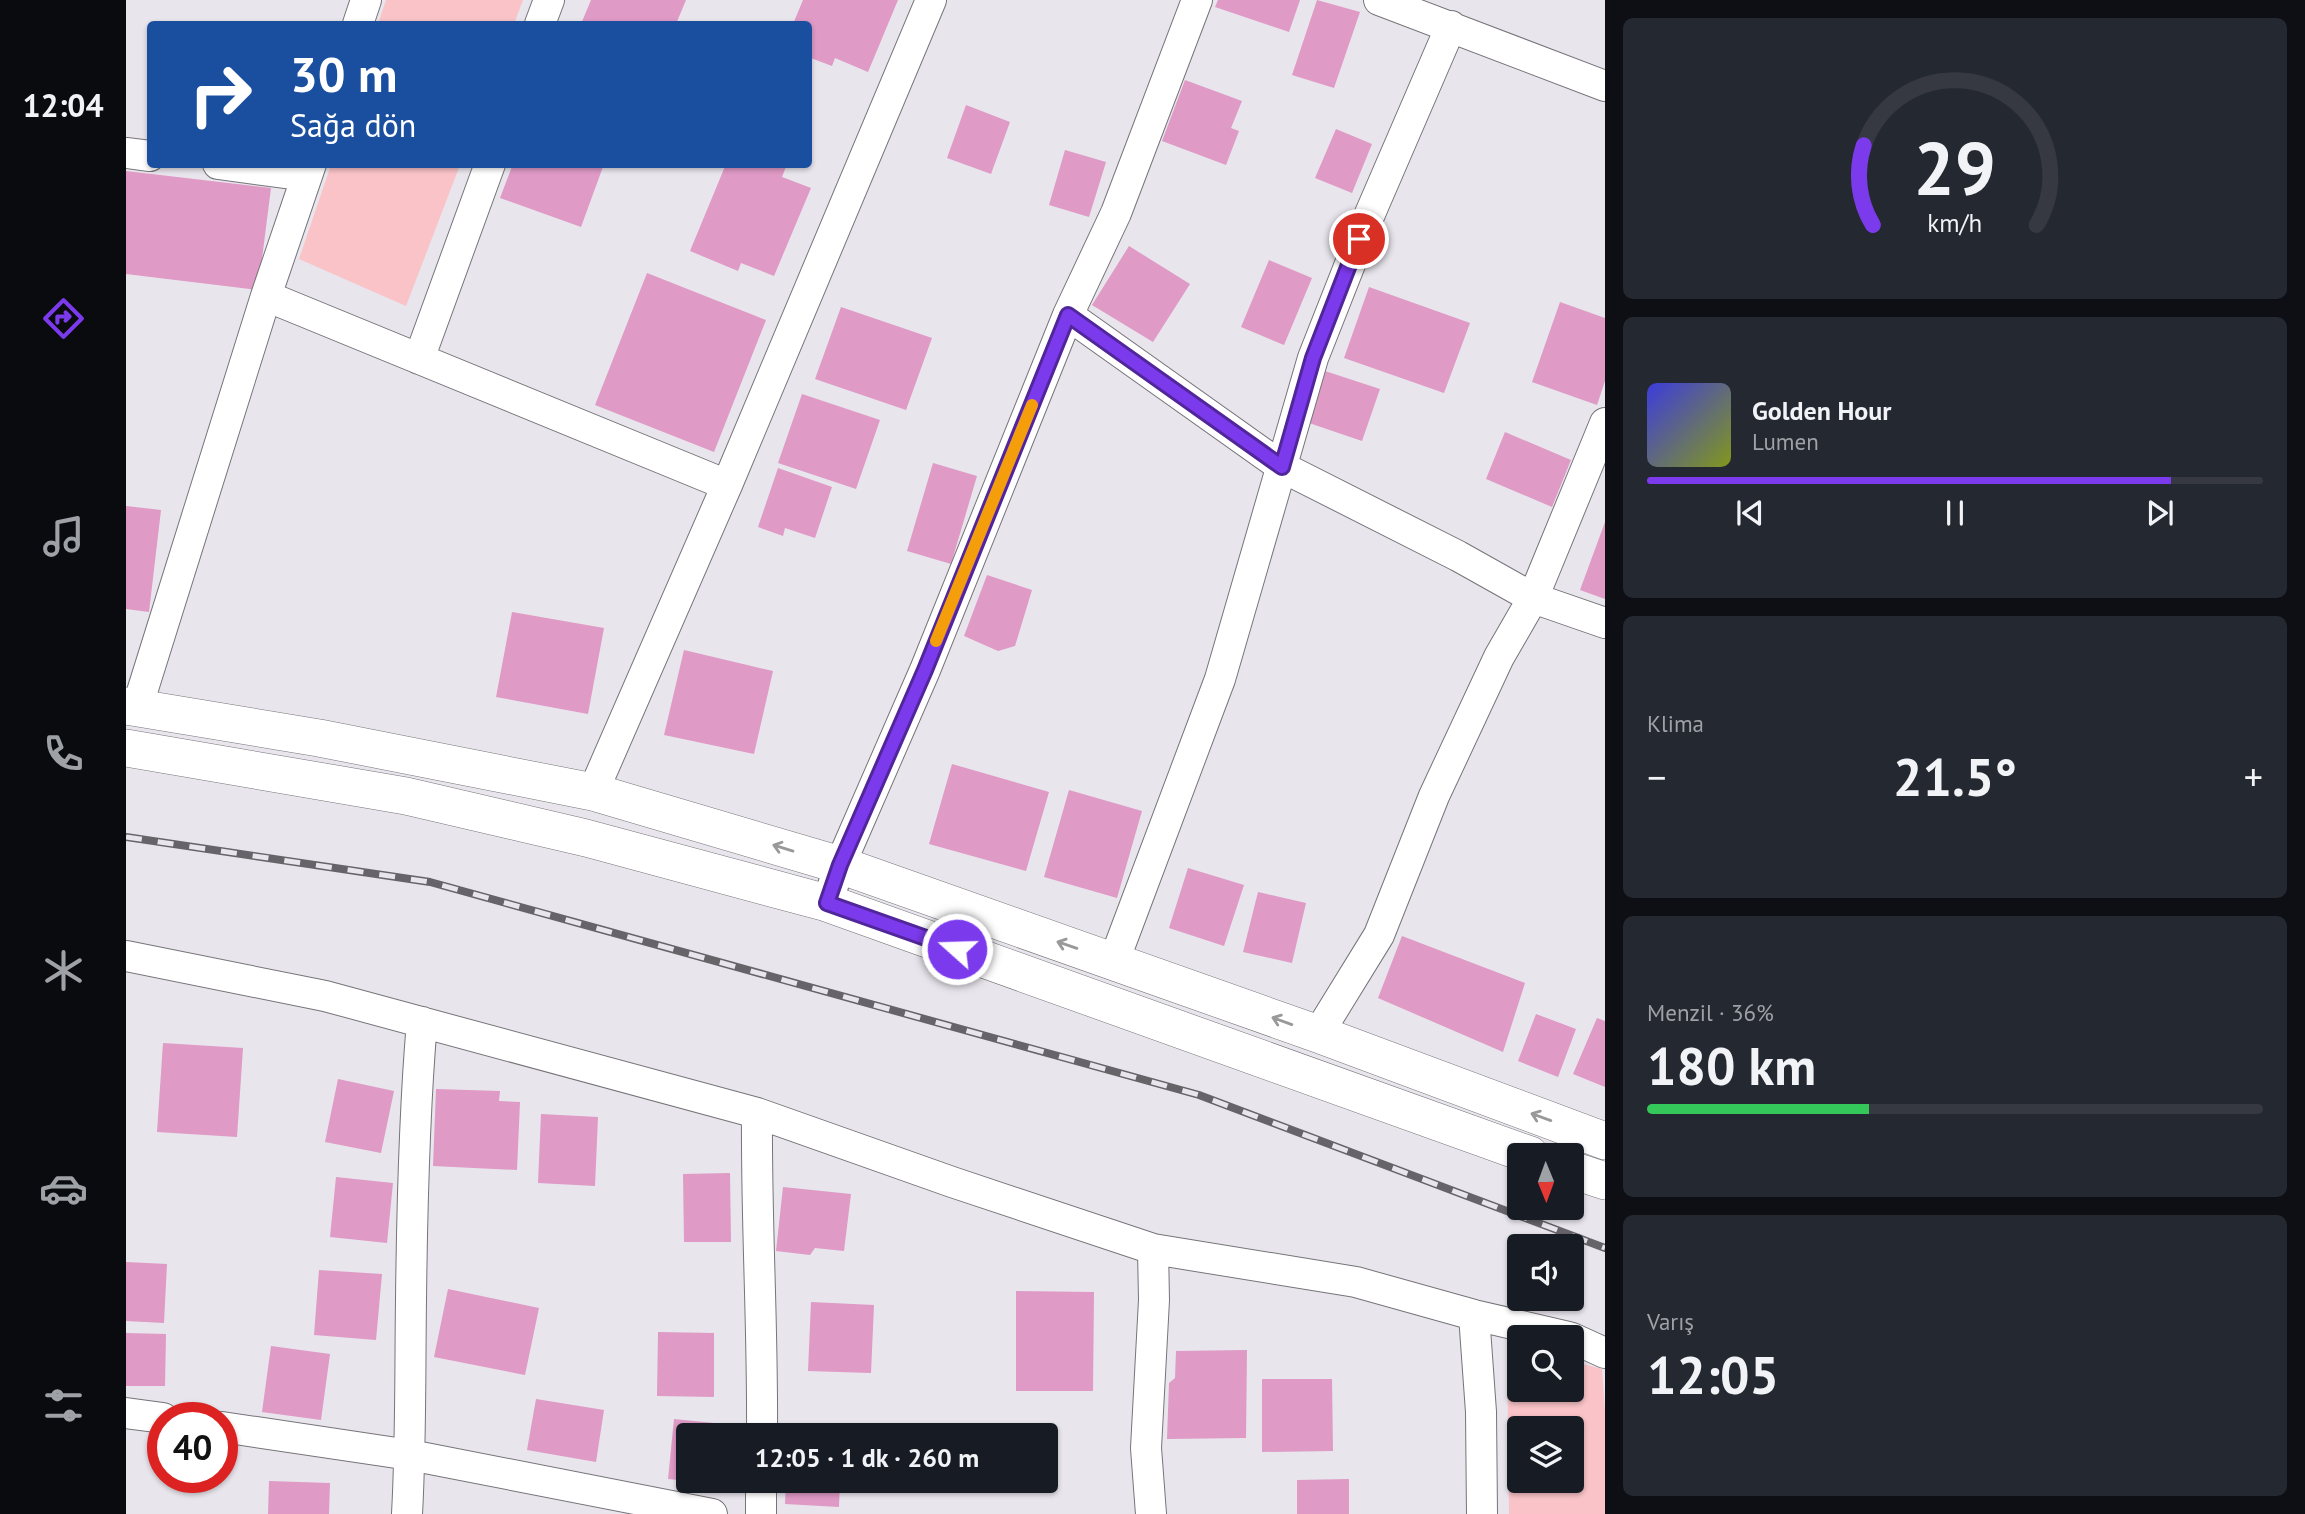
<!DOCTYPE html>
<html lang="tr">
<head>
<meta charset="utf-8">
<style>
  body { margin:0; font-family:"PT Sans",sans-serif; background:#242831; color:#f1f3f6; height:100vh; display:flex; flex-direction:column; font-size:26px; white-space:nowrap }
  * { box-sizing:border-box; margin:0 }
  p { font-size:23px; color:#9ea1a6 }
  .icon { flex:none; width:38px; height:38px; fill:none; stroke:currentColor; stroke-width:2; stroke-linecap:round; stroke-linejoin:round }
  .map { position:relative; flex:1; overflow:hidden }
  .drawer { display:flex; flex-direction:column; gap:18px; padding:18px; background:#0d0f14; width:700px }
  .drawer>* { flex:none }
  .hud { position:absolute; left:21px; top:21px; width:665px; height:147px; border-radius:7px; box-shadow:0 2px 5px #0004; background:#1a4fa0; color:#fff; overflow:hidden }
  .needle { width:46px; rotate:179deg }
  .fabs { position:absolute; left:1381px; top:1143px; display:grid; gap:14px }
  .fabs a { display:grid; place-items:center; width:77px; height:77px; border-radius:7px; background:#171b24; box-shadow:0 2px 5px #0004; font-size:35px }
  .speed { position:absolute; left:21px; top:1402px; display:flex; gap:14px; font-size:35px; font-weight:700; text-align:center }
  .speed>* { display:grid; place-content:center; width:91px; height:91px; border-radius:50%; background:#171b24; box-shadow:0 2px 5px #0004; line-height:1 }
  .speed .limit { border:10px solid #d22; background:#fff; color:#111 }
  .pin { position:absolute; display:grid; place-items:center; width:60px; height:60px; color:#fff; margin:-30px; border:4px solid #fff; border-radius:50%; box-shadow:0 2px 7px #0007 }
  .me { position:absolute; width:77px; margin:-38px; rotate:290deg; stroke-linejoin:round; filter:drop-shadow(0 0 5px #0008) }
  .turn { display:flex; align-items:center; gap:24px; height:147px; padding:0 28px; font-size:32px }
  .turn .icon { width:91px; height:91px; stroke-width:2.5 }
  .turn b { display:block; font-size:49px; line-height:60px }
  .big { font-size:52px; font-weight:600; line-height:1.1 }
  .drawer .card { flex:1; display:flex; flex-direction:column; justify-content:center; gap:10px; min-width:0; padding:0 24px; border-radius:10px; background:#242831 }
  .drawer .dial { align-items:center; gap:0 }
  .dial svg { height:182px; overflow:visible; fill:none; stroke:#363941; stroke-width:7; stroke-linecap:round; text-anchor:middle }
  .dial text { fill:#f1f3f6; stroke:none }
  .song { display:flex; align-items:center; gap:21px }
  .cover { width:84px; height:84px; border-radius:10px; background:linear-gradient(135deg,hsl(240 70% 55%),hsl(70 70% 35%)) }
  .played { height:7px; border-radius:4px; background:linear-gradient(90deg,#7c3aed 85%,#363941 85%) }
  .keys { display:flex; justify-content:space-around; direction:ltr }
  .heat { display:flex; justify-content:space-between; align-items:center; font-size:38px; direction:ltr }
  .charge { height:10px; border-radius:5px; background:linear-gradient(90deg,#34c759 36%,#363941 0) }
  .trip { position:absolute; left:550px; top:1423px; width:382px; height:70px; border-radius:7px; background:#171b24; box-shadow:0 2px 5px #0004; font-weight:600; line-height:70px; text-align:center }
  main { display:flex; flex:1; min-height:0 }
  .dock { display:flex; flex-direction:column; width:126px; justify-content:space-around; align-items:center; background:#090b0e; color:#9ea1a6 }
  .dock .icon { width:49px; height:49px }
  .dock .selected { color:#7c3aed }
  .dock b { font-size:32px; color:#f1f3f6 }
  .map>svg:first-child { display:block }
  .green { fill:#f9c3c7; fill-rule:evenodd }
  .building { fill:#df9ac6 }
  .lines { fill:none; stroke-linecap:round; stroke-linejoin:round }
  .minor-casing { stroke:#767479; stroke-width:32 }
  .tertiary-casing { stroke:#767479; stroke-width:38 }
  .minor { stroke:#fff; stroke-width:30 }
  .tertiary { stroke:#fff; stroke-width:37 }
  .rail-casing { stroke:#666468; stroke-width:8 }
  .rail { stroke:#e8e5ec; stroke-width:5; stroke-dasharray:16; stroke-linecap:butt }
  .oneway { stroke:#9a999a }
  .route-casing { stroke:#51269a; stroke-width:18 }
  .route { stroke:#7c3aed; stroke-width:12 }
  .slow { stroke:#f59e0b; stroke-width:12 }
</style>
</head>
<body>
<main>
<nav class="dock">
<b>12:04</b>
<svg class="icon selected" aria-label="directions" viewBox="0 0 24 24"><path d="M12 3l9 9-9 9-9-9zM9 14v-3h6M13 9l2 2-2 2"/></svg>
<svg class="icon" aria-label="music" viewBox="0 0 24 24"><path d="M9 18V5l10-2v13"/><circle cx="6" cy="18" r="3"/><circle cx="16" cy="16" r="3"/></svg>
<svg class="icon" aria-label="phone" viewBox="0 0 24 24"><path d="M5 4h4l2 5-3 2q2 4 5 5l2-3 5 2v4C11 20 4 13 5 4z"/></svg>
<svg class="icon" aria-label="climate" viewBox="0 0 24 24"><path d="M12 3v18M4 7l16 10M4 17L20 7"/></svg>
<svg class="icon" aria-label="car" viewBox="0 0 24 24"><path d="M5 17H2v-5l4-1 3-4h7l3 4 3 1v5h-3M9 17h6M6 11h13"/><circle cx="7" cy="17" r="2"/><circle cx="17" cy="17" r="2"/></svg>
<svg class="icon" aria-label="filters" viewBox="0 0 24 24"><path d="M4 7h16M4 17h16"/><circle cx="9" cy="7" r="2"/><circle cx="15" cy="17" r="2"/></svg>
</nav>
<div class="map">
<svg width="1479" height="1514" viewBox="0 0 1479 1514">
  <rect width="100%" height="100%" fill="#e8e5ec"/>
  <path class="green" d="M260 0H397L388 24H252Z
    M205 165H334L280 306 173 259Z
    M1381 1344 1393 1347V1390H1446V1361L1476 1369 1479 1412V1514H1383ZM1393 1428H1446V1480H1393Z"/>
  <path class="building" d="M465 0H560L550 24H455Z
    M677 0H772L742 72 709 58 706 66 682 57V24H667Z
    M1092 0H1174L1163 32 1089 7Z
    M1191 0 1234 12 1208 88 1166 75Z
    M1059 80 1116 101 1105 128 1113 131 1100 165 1036 141Z
    M840 105 884 122 865 174 821 158Z
    M1210 129 1246 144 1226 193 1189 178Z
    M939 150 980 162 963 217 923 205Z
    M387 164H478L455 227 374 198Z
    M600 164H661L656 177 685 188 648 276 615 263 612 271 564 251Z
    M0 171 145 188 132 290 0 274Z
    M1003 246 1064 284 1027 342 966 305Z
    M1143 260 1186 278 1158 345 1115 327Z
    M521 273 640 320 588 452 469 405Z
    M1243 287 1344 323 1318 393 1218 358Z
    M1434 302 1479 318V381L1471 405 1406 382Z
    M715 307 806 338 780 410 689 379Z
    M1199 371 1254 389 1236 441 1183 423Z
    M676 394 754 420 730 489 652 463Z
    M1379 432 1445 460 1426 507 1360 479Z
    M807 463 851 476 825 564 781 551Z
    M652 468 706 487 689 538 659 528 657 536 632 527Z
    M0 506 35 510 23 612 0 609Z
    M1479 522V599L1454 590Z
    M861 575 906 590 889 646 872 651 838 636Z
    M386 612 478 628 462 714 370 697Z
    M558 650 647 671 628 754 538 735Z
    M826 764 923 792 900 871 803 844Z
    M943 790 1016 811 991 898 918 877Z
    M1062 868 1118 885 1098 946 1043 928Z
    M1132 892 1180 903 1166 963 1117 952Z
    M1276 936 1399 983 1377 1052 1252 998Z
    M1410 1014 1450 1029 1432 1077 1392 1061Z
    M1471 1018 1479 1021V1087L1447 1074Z
    M37 1043 117 1048 111 1137 31 1132Z
    M212 1079 268 1091 255 1153 199 1142Z
    M310 1089 374 1091 373 1101 394 1102 391 1170 307 1166Z
    M415 1114 472 1117 469 1186 412 1183Z
    M604 1173 605 1242H558L557 1174Z
    M210 1177 267 1183 261 1243 204 1237Z
    M657 1187 725 1194 718 1251 689 1248 684 1255 650 1251Z
    M0 1262 41 1264 38 1323 0 1321Z
    M193 1270 256 1274 250 1340 188 1335Z
    M322 1289 413 1308 399 1375 308 1357Z
    M890 1291 968 1292 967 1391H890Z
    M685 1302 748 1305 745 1373 682 1371Z
    M532 1332 588 1333V1397L531 1396Z
    M0 1333 40 1334 39 1386H0Z
    M145 1346 204 1354 195 1420 136 1412Z
    M1121 1350 1120 1438 1041 1439 1043 1383 1049 1378 1050 1351Z
    M1136 1379H1206L1207 1451 1136 1452Z
    M410 1399 478 1410 470 1462 401 1450Z
    M548 1419 608 1425 607 1435H562V1481L542 1479Z
    M1223 1479V1514H1171V1480Z
    M660 1480H714L713 1507 659 1504Z
    M143 1481 204 1483 203 1514H142Z"/>
  <g class="lines">
    <g class="minor-casing">
      <path id="minor" d="M1253 0 1479 86
        M232 24 240 0
        M414 24 423 0
        M0 153 24 156
        M92 164 181 176
        M140 296 601 485
        M942 315 1156 467 1332 556 1407 598 1479 623
        M293 359 364 164
        M11 708 140 296 185 164
        M467 792 601 485 805 0
        M701 903 714 865 799 670 942 315 990 213 1071 0
        M0 956 199 996 631 1113 826 1182 1027 1249 1230 1282 1348 1315 1443 1337
        M988 961 1094 679 1187 358 1243 216 1325 26
        M1192 1034 1253 935 1308 796 1373 657 1407 598 1479 423
        M631 1113C630 1220 637 1327 636 1435
        M1348 1315 1355 1412 1356 1514
        M1446 1338 1479 1353
        M0 1413 37 1418
        M96 1427 284 1455 586 1514
        M281 1514C285 1443 284 1372 285 1300 286 1208 288 1114 296 1022
        M635 1514V1480
        M1025 1514 1020 1448 1028 1300 1027 1249"/>
    </g>
    <g class="tertiary-casing">
      <path id="tertiary" d="M0 706 193 738 467 792 714 865 1192 1034 1479 1141
        M0 748 280 796 460 838 701 903 1404 1155
        M1446 1170 1479 1181"/>
    </g>
    <use href="#minor" class="minor"/>
    <use href="#tertiary" class="tertiary"/>
    <g class="rail-casing">
      <path id="rail" d="M0 837 304 882 1073 1095 1479 1248"/>
    </g>
    <use href="#rail" class="rail"/>
  </g>
  <defs><path id="oneway-shaft" d="M-6 0H5M1.5-3L5.5 0L1.5 3" fill="none" stroke-width="1.6" stroke-linecap="round" stroke-linejoin="round" transform="scale(1.75)"/></defs>
  <g class="oneway">
    <use href="#oneway-shaft" transform="translate(657 848) rotate(-163)"/>
    <use href="#oneway-shaft" transform="translate(941 945) rotate(-161)"/>
    <use href="#oneway-shaft" transform="translate(1156 1021) rotate(-160)"/>
    <use href="#oneway-shaft" transform="translate(1415 1117) rotate(-160)"/>
  </g>
  <g class="lines">
    <g class="route-casing">
      <path id="route" d="M831 949 701 903 714 865 799 670 942 315 1156 467 1187 358 1233 239"/>
    </g>
    <use href="#route" class="route"/>
    <path class="slow" d="M810 641 906 405"/>
  </g>
</svg>
<div class="fabs">
<a><svg class="needle" viewBox="-14 -14 28 28"><path d="M0-13l5 13h-10z" fill="#e53935"/><path d="M0 13l5-13h-10z" fill="#9ea1a6"/></svg></a>
<a><svg class="icon" aria-label="sound" viewBox="0 0 24 24"><path d="M4 9h4l5-4v14l-5-4H4zM17 9q2 3 0 6"/></svg></a>
<a><svg class="icon" aria-label="search" viewBox="0 0 24 24"><circle cx="10" cy="10" r="6"/><path d="M15 15l6 6"/></svg></a>
<a><svg class="icon" aria-label="layers" viewBox="0 0 24 24"><path d="M12 4l9 5-9 5-9-5zM3 14l9 5 9-5"/></svg></a>
</div>
<div class="speed"><div class="limit">40</div></div>
<div class="pin" style="left:1233px;top:239px;background:#d93025"><svg class="icon" aria-label="arrive" viewBox="0 0 24 24"><path d="M6 21V4h12l-3 4 3 4H6"/></svg></div>
<svg class="me" style="left:831px;top:949px" viewBox="-20 -20 40 40"><circle r="17" fill="#7c3aed" stroke="#fff" stroke-width="3"/><path d="M0-11L8 9 0 5-8 9z" fill="#fff"/></svg>
<div class="trip">12:05 · 1 dk · 260 m</div>
<div class="hud">
<div class="turn"><svg class="icon" aria-label="right" viewBox="0 0 24 24"><path d="M7 20v-9h11M14 6l5 5-5 5"/></svg><div><b>30 m</b>Sağa dön</div></div>
</div>
</div>
<section class="drawer">
<div class="card dial"><svg viewBox="0 0 100 80">
<path d="M14 69A42 42 0 1 1 86 69"/>
<path d="M14 69A42 42 0 0 1 10 34" stroke="#7c3aed"/>
<text x="50" y="56" font-size="32" font-weight="700">29</text>
<text x="50" y="72" font-size="11">km/h</text>
</svg></div>
<div class="card">
<div class="song"><i class="cover"></i><div><b>Golden Hour</b><p>Lumen</p></div></div>
<div class="played"></div>
<div class="keys"><svg class="icon" aria-label="previous" viewBox="0 0 24 24"><path d="M18 5L8 12l10 7zM5 5v14"/></svg><svg class="icon" aria-label="pause" viewBox="0 0 24 24"><path d="M8 5v14M16 5v14"/></svg><svg class="icon" aria-label="next" viewBox="0 0 24 24"><path d="M6 5l10 7-10 7zM19 5v14"/></svg></div>
</div>
<div class="card"><p>Klima</p>
<div class="heat"><a>−</a><b class="big">21.5°</b><a>+</a></div>
</div>
<div class="card"><p>Menzil · 36%</p><b class="big">180 km</b><div class="charge"></div></div>
<div class="card"><p>Varış</p><b class="big">12:05</b></div>
</section>
</main>
</body>
</html>
